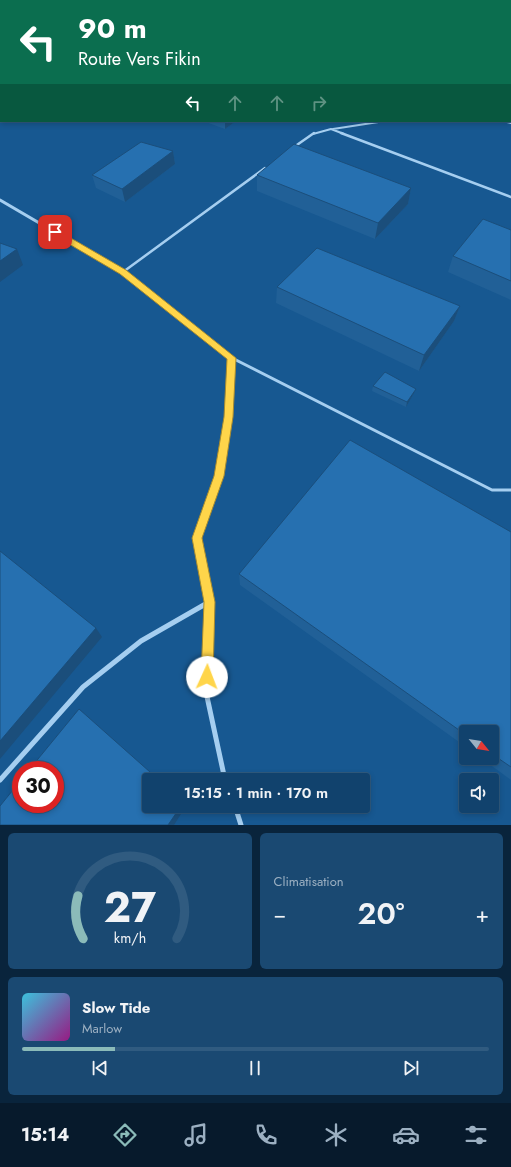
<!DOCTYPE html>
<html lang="fr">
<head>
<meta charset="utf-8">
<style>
  body { margin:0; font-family:Jost,sans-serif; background:#1a4972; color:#f1f3f6; height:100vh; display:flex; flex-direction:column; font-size:15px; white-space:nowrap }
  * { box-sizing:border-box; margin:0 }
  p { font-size:13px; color:#9cb0c2 }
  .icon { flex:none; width:22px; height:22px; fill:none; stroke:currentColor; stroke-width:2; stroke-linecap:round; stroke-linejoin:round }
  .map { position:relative; height:825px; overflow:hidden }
  .panel { display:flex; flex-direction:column; gap:8px; padding:8px; background:#09243c; flex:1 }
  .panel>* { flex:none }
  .top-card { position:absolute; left:0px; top:0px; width:511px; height:122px; box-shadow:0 2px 6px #0003,0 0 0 1px #305b80; background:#0b6e4f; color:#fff; overflow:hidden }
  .needle { width:26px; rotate:120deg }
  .buttons { position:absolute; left:459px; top:725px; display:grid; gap:8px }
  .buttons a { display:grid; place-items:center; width:40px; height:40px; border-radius:4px; background:#11426d; box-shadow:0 2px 6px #0003,0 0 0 1px #305b80; font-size:20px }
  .speed { position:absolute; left:12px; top:761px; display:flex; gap:8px; font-size:20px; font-weight:700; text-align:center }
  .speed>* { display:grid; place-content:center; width:52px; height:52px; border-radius:50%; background:#11426d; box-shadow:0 2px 6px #0003,0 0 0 1px #305b80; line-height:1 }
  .speed .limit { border:6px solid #d22; background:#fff; color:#111 }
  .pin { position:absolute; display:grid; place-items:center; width:34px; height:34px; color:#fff; margin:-17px; border-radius:8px; box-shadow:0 2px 6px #0006 }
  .me { position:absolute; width:44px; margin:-22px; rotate:2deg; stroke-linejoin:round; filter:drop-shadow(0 0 3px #0008) }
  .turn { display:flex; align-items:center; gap:14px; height:84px; padding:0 12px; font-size:18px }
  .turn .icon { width:52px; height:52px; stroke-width:2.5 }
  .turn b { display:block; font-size:28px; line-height:34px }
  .lanes { display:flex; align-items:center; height:38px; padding:0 12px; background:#0003; justify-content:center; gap:20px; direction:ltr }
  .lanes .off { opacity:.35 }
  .big { font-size:30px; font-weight:600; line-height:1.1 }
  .panel .widget { flex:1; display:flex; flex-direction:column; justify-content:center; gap:6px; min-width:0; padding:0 14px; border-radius:6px; background:#1a4972 }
  .panel .dial { align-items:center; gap:0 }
  .dial svg { height:104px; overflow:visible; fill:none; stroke:#305b80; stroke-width:7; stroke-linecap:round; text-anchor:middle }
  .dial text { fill:#f1f3f6; stroke:none }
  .song { display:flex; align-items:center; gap:12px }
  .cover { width:48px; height:48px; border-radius:6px; background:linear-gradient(135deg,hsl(190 70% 55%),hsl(310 70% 35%)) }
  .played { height:4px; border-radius:2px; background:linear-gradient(90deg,#8bbbb9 20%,#305b80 20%) }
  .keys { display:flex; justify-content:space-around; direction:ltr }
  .heat { display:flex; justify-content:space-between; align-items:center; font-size:22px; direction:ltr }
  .panel .tiles { flex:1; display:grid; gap:8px; grid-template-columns:1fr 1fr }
  .widget:last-child { grid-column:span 2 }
  .trip { position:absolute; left:142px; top:773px; width:228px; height:40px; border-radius:4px; background:#11426d; box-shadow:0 2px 6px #0003,0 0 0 1px #305b80; font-weight:600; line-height:40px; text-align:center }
  .menu { display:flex; height:64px; justify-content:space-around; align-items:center; background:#071a2c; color:#9cb0c2 }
  .menu .icon { width:28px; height:28px }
  .menu .active { color:#8bbbb9 }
  .menu b { font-size:18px; color:#f1f3f6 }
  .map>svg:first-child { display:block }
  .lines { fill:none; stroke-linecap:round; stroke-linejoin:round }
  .service-far2 { stroke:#a5cef0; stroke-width:2 }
  .service-far1 { stroke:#a5cef0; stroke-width:2.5 }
  .service { stroke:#a5cef0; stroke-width:3 }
  .minor-far2 { stroke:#a5cef0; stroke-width:3 }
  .minor-far1 { stroke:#a5cef0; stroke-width:4 }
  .minor { stroke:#a5cef0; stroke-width:5 }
  .secondary { stroke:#d3e8fb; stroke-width:8 }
  .wall { fill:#216097 }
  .shaded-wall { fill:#1b4e7b }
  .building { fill:#2670b0; stroke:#1b4e7b }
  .route { fill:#ffd54a; stroke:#a68a30 }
</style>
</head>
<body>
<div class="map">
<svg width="511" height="825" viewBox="0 0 511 825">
  <rect width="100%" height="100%" fill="#175891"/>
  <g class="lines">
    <path class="service-far2" d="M503 121 511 123
      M333 129 385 121
      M313 134 331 129 344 134"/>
    <path class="service-far1" d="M341 133 511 197
      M294 147 314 133
      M123 272 265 168"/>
    <path class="service" d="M232 358 492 490H511"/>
    <path class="minor-far2" d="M0 200 123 272 168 307"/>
    <path class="minor-far1" d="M167 306 232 358 228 417 219 476 199 533"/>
    <path class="minor" d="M199 532 197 538 209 602 206 692 225 780
      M0 780 83 687 141 641 209 602
      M235 806 241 825"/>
    <path class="secondary" d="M77 1 79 0
      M109 1 111 0
      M0 37 1 36
      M0 54 1 53"/>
  </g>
  <path class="wall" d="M510 23H511V44H510Z
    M203 121H236L225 129Z
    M173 151 175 164 125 202 96 188 92 175Z
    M257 175 411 188 408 204 375 239 257 191Z
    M511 230V300L448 272 453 256Z
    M277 287 460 306 454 321 419 371 276 303Z
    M373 386 416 389 414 393 406 407 372 391Z
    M511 532V780L481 758H492V732H466V747L240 585 239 574Z"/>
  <path class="shaded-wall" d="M225 121H236L225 129Z
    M173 151 175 164 125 202 122 189Z
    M411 188 408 204 375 239 378 223Z
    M17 249 23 265 0 282V261Z
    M460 306 454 321 419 371 424 355Z
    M416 389 414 393 406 407 407 402Z
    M96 628 102 637 0 759V741Z
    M181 806H186L174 825H168Z"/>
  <path class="building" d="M510 23H511V35L510 32Z
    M141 142 173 151 122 189 92 175Z
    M294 144 411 188 378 223 257 175Z
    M483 219 511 230V281L453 256Z
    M0 243 17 249 0 261Z
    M317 248 460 306 424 355 277 287Z
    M385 372 416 389 407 402 373 386Z
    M350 440 511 532V767L492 754V732H466V735L239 574Z
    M0 551 96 628 0 741Z
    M79 709 159 780H149V806H181L168 825H0V806L21 780V804H55V770H29Z"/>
  <path class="route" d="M52 230H57L126 270 236 358 233 417 224 476 202 538 215 602 213 677 211 682 207 683 202 682 201 677 204 602 192 538 214 476 224 417 227 359 120 274 52 234Z"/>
</svg>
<div class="buttons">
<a><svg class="needle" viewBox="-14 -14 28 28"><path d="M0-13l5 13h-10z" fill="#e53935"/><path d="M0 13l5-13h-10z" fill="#9cb0c2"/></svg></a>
<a><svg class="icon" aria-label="sound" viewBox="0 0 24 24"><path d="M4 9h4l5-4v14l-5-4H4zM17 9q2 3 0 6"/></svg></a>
</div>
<div class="speed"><div class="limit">30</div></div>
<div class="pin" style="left:55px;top:232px;background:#d93025"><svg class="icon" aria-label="arrive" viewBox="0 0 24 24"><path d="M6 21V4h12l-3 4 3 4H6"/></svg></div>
<svg class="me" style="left:207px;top:677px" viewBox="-20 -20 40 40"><circle r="19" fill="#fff"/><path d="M0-13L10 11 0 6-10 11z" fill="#ffd54a"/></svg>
<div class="trip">15:15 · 1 min · 170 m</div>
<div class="top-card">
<div class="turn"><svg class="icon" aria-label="left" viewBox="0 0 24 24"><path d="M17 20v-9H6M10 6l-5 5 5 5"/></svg><div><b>90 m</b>Route Vers Fikin</div></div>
<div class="lanes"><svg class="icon" aria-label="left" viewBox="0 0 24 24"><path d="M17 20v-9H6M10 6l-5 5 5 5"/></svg><svg class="icon off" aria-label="ahead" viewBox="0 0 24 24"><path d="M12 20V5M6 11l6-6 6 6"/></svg><svg class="icon off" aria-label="ahead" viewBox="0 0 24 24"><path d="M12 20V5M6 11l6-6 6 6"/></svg><svg class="icon off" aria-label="right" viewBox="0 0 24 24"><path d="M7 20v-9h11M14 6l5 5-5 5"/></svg></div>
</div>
</div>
<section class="panel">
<div class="tiles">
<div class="widget dial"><svg viewBox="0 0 100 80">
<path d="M14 69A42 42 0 1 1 86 69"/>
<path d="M14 69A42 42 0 0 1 10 36" stroke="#8bbbb9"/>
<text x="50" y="56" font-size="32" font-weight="700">27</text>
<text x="50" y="72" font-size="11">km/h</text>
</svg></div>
<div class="widget"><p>Climatisation</p>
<div class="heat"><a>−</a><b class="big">20°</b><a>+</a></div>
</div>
<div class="widget">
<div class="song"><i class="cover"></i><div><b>Slow Tide</b><p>Marlow</p></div></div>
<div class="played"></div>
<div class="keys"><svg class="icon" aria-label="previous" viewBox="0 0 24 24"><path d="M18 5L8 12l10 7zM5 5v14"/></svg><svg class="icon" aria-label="pause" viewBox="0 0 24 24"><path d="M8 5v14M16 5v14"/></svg><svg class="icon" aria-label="next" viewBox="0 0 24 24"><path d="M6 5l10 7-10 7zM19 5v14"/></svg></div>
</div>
</div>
</section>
<nav class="menu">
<b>15:14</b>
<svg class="icon active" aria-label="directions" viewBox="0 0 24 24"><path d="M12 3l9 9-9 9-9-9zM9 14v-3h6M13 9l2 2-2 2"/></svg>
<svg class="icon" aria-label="music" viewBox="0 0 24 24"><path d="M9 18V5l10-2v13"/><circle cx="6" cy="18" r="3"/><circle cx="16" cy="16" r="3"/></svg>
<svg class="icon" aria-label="phone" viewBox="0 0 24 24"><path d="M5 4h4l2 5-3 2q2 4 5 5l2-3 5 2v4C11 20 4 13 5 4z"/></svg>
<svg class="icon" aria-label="climate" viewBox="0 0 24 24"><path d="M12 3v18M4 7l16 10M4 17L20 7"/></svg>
<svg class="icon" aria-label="car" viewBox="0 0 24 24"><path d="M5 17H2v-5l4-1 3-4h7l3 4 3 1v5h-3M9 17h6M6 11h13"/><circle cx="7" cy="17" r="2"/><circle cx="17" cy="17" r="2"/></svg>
<svg class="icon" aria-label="filters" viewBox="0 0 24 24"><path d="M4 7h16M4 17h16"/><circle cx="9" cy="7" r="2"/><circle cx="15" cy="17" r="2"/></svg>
</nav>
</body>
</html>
